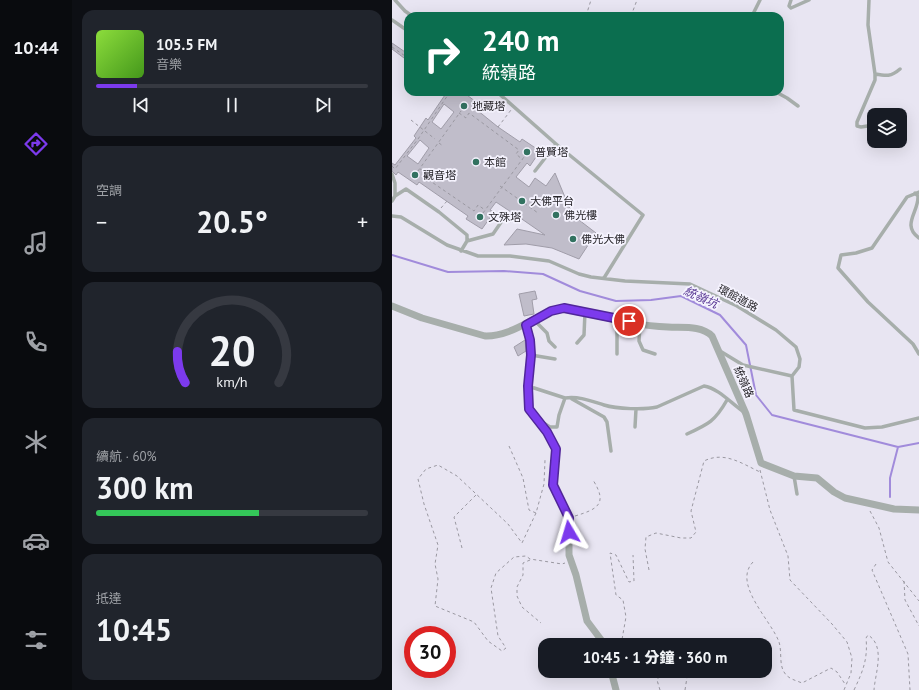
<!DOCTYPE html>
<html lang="zh-TW">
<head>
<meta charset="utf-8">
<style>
  body { margin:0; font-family:"PT Sans","Noto Sans TC",sans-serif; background:#20242c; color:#f1f3f6; height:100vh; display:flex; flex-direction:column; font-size:15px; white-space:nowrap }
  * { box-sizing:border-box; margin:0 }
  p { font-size:13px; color:#9ea1a6 }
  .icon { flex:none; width:22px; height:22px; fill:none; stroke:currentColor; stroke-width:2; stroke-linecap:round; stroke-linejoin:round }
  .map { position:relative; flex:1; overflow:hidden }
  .details { display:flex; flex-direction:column; gap:10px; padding:10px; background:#0d0f14; width:320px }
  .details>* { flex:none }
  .hud { position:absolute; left:12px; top:12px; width:380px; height:84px; border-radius:12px; box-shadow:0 4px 16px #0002; background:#0b6e4f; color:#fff; overflow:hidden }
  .tools { position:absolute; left:475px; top:108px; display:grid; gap:8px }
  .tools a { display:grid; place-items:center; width:40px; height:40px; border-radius:8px; background:#171b24; box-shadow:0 4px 16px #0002; font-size:20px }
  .speed { position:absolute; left:12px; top:626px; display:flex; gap:8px; font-size:20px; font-weight:700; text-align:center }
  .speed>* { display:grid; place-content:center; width:52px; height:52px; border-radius:50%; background:#171b24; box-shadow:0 4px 16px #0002; line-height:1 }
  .speed .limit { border:6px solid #d22; background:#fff; color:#111 }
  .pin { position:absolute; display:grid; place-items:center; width:34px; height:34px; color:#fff; margin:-17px; border:2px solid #fff; border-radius:50%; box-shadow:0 1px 4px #0007 }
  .me { position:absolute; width:44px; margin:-22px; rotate:353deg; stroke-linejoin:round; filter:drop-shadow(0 0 3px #0008) }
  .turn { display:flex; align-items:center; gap:14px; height:84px; padding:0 12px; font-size:18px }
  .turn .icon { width:52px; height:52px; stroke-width:2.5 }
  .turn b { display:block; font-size:28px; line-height:34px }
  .big { font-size:30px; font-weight:800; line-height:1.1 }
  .details .card { flex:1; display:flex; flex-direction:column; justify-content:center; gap:6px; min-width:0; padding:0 14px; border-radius:12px; background:#20242c }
  .details .dial { align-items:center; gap:0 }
  .dial svg { height:104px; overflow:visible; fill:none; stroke:#363941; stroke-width:7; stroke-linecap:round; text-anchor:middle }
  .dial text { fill:#f1f3f6; stroke:none }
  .song { display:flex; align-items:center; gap:12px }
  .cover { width:48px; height:48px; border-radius:6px; background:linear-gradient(135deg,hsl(90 70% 55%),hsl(100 70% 35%)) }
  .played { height:4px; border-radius:2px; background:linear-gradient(90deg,#7c3aed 15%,#363941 15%) }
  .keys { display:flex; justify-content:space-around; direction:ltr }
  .heat { display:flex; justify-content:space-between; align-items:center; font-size:22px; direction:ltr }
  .charge { height:6px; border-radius:3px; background:linear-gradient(90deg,#34c759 60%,#363941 0) }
  .trip { position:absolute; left:146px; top:638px; width:234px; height:40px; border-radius:12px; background:#171b24; box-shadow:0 4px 16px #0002; font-weight:800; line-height:40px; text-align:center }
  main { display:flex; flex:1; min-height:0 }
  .dock { display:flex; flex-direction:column; width:72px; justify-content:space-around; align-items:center; background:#090b0e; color:#9ea1a6 }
  .dock .icon { width:28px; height:28px }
  .dock .active { color:#7c3aed }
  .dock b { font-size:18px; color:#f1f3f6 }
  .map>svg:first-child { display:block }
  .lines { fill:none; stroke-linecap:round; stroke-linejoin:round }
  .stream { stroke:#a18bdb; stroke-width:2 }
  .building { fill:#c0bdca; stroke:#a09da9; fill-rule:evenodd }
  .path { stroke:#9a98a1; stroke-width:1; stroke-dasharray:3 3; stroke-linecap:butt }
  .service { stroke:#a7aeab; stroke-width:3.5 }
  .minor { stroke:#a7aeab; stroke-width:7 }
  .route-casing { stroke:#51269a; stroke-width:10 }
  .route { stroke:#7c3aed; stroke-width:7 }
  .poi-dot { fill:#327260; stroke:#f5f3fe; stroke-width:1.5 }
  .labels { text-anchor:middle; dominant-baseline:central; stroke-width:3.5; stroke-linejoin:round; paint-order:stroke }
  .poi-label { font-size:11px; fill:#27252a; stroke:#f5f3fe; text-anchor:start }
  .street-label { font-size:11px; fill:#27252a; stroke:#f5f3fe }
  .water-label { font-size:12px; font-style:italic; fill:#573693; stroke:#f5f3fe }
</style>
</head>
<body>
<main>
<nav class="dock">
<b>10:44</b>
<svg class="icon active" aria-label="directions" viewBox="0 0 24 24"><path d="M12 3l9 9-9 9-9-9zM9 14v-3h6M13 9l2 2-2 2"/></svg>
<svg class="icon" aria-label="music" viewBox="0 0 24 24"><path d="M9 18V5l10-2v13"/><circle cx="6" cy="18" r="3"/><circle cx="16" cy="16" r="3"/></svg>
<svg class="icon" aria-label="phone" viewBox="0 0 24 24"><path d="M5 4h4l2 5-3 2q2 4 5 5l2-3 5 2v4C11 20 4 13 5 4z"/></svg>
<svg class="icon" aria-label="climate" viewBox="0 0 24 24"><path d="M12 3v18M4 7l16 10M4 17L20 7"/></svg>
<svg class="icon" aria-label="car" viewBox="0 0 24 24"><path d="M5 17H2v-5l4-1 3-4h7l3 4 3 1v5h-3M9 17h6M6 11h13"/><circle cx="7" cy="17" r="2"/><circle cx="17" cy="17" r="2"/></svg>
<svg class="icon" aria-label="filters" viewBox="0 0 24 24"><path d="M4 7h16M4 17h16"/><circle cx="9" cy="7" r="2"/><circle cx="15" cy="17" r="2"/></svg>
</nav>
<section class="details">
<div class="card">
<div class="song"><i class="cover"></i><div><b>105.5 FM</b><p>音樂</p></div></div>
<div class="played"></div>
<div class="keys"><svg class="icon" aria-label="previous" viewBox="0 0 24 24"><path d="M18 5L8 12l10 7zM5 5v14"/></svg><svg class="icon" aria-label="pause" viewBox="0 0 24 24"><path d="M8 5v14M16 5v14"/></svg><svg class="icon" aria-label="next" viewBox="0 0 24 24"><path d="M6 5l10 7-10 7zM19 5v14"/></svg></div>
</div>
<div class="card"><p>空調</p>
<div class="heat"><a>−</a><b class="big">20.5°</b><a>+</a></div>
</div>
<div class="card dial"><svg viewBox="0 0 100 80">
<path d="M14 69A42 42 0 1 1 86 69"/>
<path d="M14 69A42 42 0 0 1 8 45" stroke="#7c3aed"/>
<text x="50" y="56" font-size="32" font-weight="700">20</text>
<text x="50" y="72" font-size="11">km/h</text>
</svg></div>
<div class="card"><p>續航 · 60%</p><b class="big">300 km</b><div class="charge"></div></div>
<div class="card"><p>抵達</p><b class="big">10:45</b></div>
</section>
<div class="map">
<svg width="527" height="690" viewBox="0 0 527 690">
  <rect width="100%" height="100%" fill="#e8e5f2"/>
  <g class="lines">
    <path class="stream" d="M0 255 56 272 112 271 151 274 188 291 224 301 259 300 289 296 328 315 354 345 364 395 380 415 506 447 527 443
      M498 497V478L506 447"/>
  </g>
  <path class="building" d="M0 43 16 54V61L0 49Z
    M55 92H71L88 105 85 110 106 127 128 142 130 139 148 151 138 166 135 163 124 177 137 187 143 178 154 186 163 173 177 207 187 220 204 233 187 259 160 248 134 244 112 245 125 229 153 235 124 215 119 222 115 220 119 212 104 202 98 210 102 212 90 229 74 219 76 216 27 182 25 185 6 172 4 175 0 171V163L3 165 24 138 22 136 34 118 36 120ZM52 104 62 112 49 129 40 122ZM28 140 37 148 26 164 15 156Z
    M143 291 145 299 140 300 142 314 132 316 127 294Z
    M133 340 134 351 126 356 122 347Z"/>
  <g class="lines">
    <path class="path" d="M194 16 199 0
      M239 16 245 0
      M0 47 16 58
      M67 113 74 118 77 113 127 150 124 154 131 160
      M19 120 43 139
      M106 127 119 110
      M47 143 51 146
      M0 166 3 169 26 139 58 92
      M28 169 34 172 31 176 82 211 86 205 93 210
      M26 171 69 111
      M108 186 146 213
      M49 208 55 201
      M91 213 132 157
      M117 446 131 478 137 510 144 513 152 484 153 460
      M368 470 378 510 396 556 398 580 440 624 455 642 460 658 459 673 452 690
      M478 511 487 528 496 562 527 601
      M144 513 130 543 116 524 65 476 46 465 34 469 26 479 32 504 46 545 43 564 46 579 43 606 82 622 96 641 110 651 114 648 106 636 99 588 104 573 122 557 134 556 138 559 170 564 173 563
      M183 516C206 509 216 504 201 480
      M70 548 62 517 84 495
      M138 560 131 563V575L125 587V596L130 607 149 623
      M361 562C340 584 379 620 387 642 390 651 387 664 392 672 396 679 403 680 410 683L439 668 445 672 453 684
      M484 564 480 570 516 654 518 690
      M257 570 253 549 254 537 264 533 289 538H299L304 532 299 511 312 461C332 451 349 463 368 472
      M512 581 513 600 527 626
      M229 645 234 617 231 600 224 595 218 553 224 555 237 582 242 581 241 555
      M268 690 265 680 271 671
      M293 690 296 671
      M462 690C471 671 476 659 474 638L476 635C494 646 483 674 482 690"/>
    <path class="service" d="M3 0 13 11 20 16
      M399 0 397 6 399 8 417 0
      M477 0 476 25 483 74
      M360 16 368 0
      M0 20 16 31
      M105 92 164 144 251 215 212 278
      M384 92 395 98 406 106
      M482 125 469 127 465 126V122L483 80V74C494 76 499 77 508 69
      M143 171 164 144
      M0 174 3 183V196
      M527 192 515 197 480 248 464 253 449 255 446 268 476 302 521 344 527 354
      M523 193 526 196C527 212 509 225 527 238
      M0 201 3 196 14 189 47 212 75 235V241L69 251
      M0 216 9 217 55 245 86 256H118L157 261 187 274 199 277 233 281 298 284 345 306 384 330 404 347 408 359 407 367 400 376 351 365 328 351
      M75 241 101 234 114 215
      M225 319V354
      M142 320 155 333 157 341 163 347
      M248 325 247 341 251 350 263 354
      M185 343 192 335 193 312
      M139 355 163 359
      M400 376 402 410 473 428 490 427 527 418
      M136 386 173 398
      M180 399 212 417 215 422 219 451
      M150 422 158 427H165L167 415 173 398C187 396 199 401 212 405 225 409 252 410 265 407L312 386C326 388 340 404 352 412
      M243 427 244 409
      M295 434C317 424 323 421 335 400
      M402 476 405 494"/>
    <path class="minor" d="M0 306 30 318 93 336C122 337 145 312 172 308 206 315 241 326 276 327 290 328 309 325 320 336L354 414 369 463 402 476 425 478 442 492 453 498 502 509 527 510
      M133 325 138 339 139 355 136 386 137 409 155 432 164 449 161 485 177 518V555L184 575 195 621 213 645
      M219 671 224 690"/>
  </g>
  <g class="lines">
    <g class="route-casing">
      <path id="route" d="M177 532V518L161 485 164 449 155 432 137 409 136 386 139 355 138 340 134 325 159 311 172 308 237 321"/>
    </g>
    <use href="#route" class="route"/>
  </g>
  <g class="poi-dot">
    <circle cx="72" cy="106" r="4"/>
    <circle cx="135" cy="152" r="4"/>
    <circle cx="84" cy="162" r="4"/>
    <circle cx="23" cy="175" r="4"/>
    <circle cx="130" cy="201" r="4"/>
    <circle cx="164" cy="215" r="4"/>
    <circle cx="88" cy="217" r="4"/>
    <circle cx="181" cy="239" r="4"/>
  </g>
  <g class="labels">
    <g class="poi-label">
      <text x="80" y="106">地藏塔</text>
      <text x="143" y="152">普賢塔</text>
      <text x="92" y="162">本館</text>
      <text x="31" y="175">觀音塔</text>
      <text x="138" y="201">大佛平台</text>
      <text x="172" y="215">佛光樓</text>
      <text x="96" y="217">文殊塔</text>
      <text x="189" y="239">佛光大佛</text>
    </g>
    <g class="street-label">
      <text transform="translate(346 298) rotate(28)">環館道路</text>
      <text transform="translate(352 382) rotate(66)">統嶺路</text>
    </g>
    <g class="water-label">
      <text transform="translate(309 297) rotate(24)">統嶺坑</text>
    </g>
  </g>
</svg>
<div class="tools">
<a><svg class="icon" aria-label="layers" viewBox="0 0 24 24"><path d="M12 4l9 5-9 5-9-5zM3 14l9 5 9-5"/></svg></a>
</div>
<div class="speed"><div class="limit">30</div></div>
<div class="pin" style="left:237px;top:321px;background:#d93025"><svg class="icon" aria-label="arrive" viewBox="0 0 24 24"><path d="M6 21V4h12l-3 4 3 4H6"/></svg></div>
<svg class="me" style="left:177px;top:532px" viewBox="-20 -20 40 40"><path d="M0-17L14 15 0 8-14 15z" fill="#7c3aed" stroke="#fff" stroke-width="4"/></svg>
<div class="trip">10:45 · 1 分鐘 · 360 m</div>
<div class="hud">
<div class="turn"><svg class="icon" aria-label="right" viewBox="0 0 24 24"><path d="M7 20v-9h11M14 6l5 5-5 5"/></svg><div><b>240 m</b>統嶺路</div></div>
</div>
</div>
</main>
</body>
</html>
